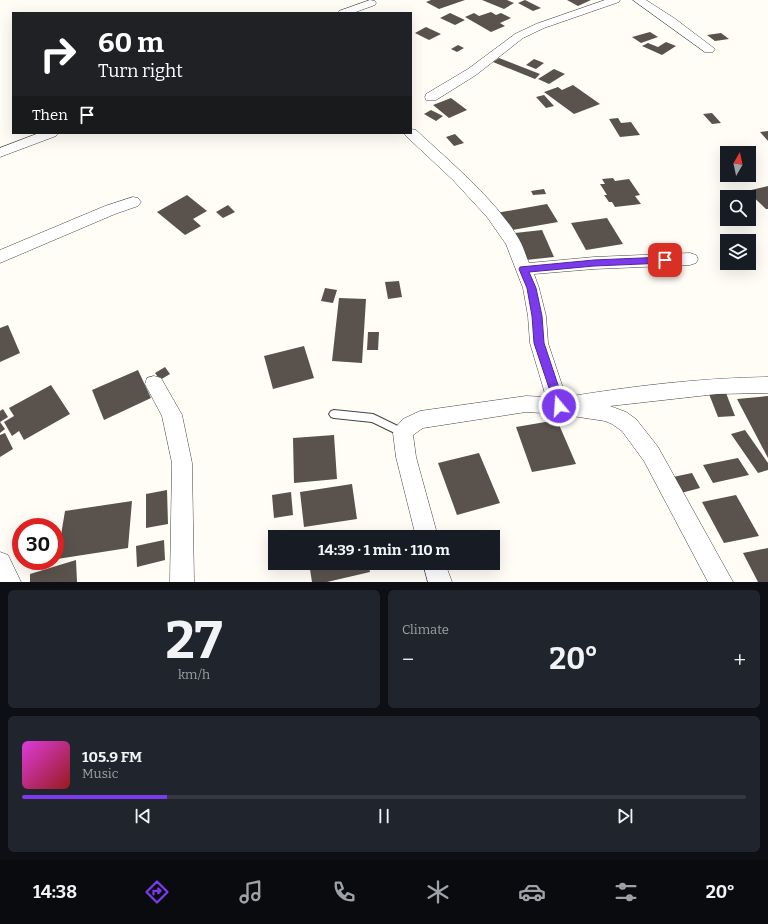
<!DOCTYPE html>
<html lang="en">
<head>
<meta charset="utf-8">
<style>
  body { margin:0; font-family:Bitter,serif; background:#20242c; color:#f1f3f6; height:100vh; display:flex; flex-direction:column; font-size:15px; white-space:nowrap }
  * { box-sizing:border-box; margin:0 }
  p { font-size:13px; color:#9ea1a6 }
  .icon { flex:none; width:22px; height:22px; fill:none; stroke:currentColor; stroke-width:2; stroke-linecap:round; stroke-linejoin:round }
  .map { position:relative; height:582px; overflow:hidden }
  .sheet { display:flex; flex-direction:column; gap:8px; padding:8px; background:#0d0f14; flex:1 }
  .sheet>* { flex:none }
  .hud { position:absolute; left:12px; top:12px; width:400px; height:122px; border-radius:0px; box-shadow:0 4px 16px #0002; background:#202124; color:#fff; overflow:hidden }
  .needle { width:26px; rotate:9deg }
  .buttons { position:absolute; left:720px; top:146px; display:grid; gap:8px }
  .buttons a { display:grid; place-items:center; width:36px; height:36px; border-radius:0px; background:#171b24; box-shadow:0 4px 16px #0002; font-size:20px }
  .speed { position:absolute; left:12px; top:518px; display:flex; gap:8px; font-size:20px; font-weight:700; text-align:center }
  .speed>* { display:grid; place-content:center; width:52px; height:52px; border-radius:50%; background:#171b24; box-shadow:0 4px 16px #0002; line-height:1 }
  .speed .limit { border:6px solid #d22; background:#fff; color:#111 }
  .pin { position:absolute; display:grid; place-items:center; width:34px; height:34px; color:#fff; margin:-17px; border-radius:8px; box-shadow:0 2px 6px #0006 }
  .me { position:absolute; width:44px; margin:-22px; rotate:342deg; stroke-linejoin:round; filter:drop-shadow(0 0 3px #0008) }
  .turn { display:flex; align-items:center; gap:14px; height:84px; padding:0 20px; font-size:18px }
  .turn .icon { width:52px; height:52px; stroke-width:2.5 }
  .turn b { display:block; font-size:28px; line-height:34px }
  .then { display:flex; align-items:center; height:38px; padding:0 20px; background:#0003; gap:8px; font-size:15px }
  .big { font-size:30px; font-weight:700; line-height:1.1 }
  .sheet .card { flex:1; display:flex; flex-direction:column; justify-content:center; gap:6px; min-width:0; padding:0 14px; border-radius:6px; background:#20242c }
  .sheet .dial { align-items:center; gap:0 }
  .dial b { font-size:52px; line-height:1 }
  .song { display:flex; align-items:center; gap:12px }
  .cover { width:48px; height:48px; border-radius:6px; background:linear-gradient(135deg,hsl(300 70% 55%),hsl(0 70% 35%)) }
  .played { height:4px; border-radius:2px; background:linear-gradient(90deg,#7c3aed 20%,#363941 20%) }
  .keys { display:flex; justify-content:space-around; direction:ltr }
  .heat { display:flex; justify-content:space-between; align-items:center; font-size:22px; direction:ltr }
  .sheet .tiles { flex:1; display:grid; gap:8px; grid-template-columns:1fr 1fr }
  .card:last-child { grid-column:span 2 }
  .trip { position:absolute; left:268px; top:530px; width:232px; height:40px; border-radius:0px; background:#171b24; box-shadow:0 4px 16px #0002; font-weight:700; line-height:40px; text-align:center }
  .menu { display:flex; height:64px; justify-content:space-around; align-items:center; background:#090b0e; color:#9ea1a6 }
  .menu .icon { width:28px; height:28px }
  .menu .active { color:#7c3aed }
  .menu b { font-size:18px; color:#f1f3f6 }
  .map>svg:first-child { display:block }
  .building { fill:#5a524d }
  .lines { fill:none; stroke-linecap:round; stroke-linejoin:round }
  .lane-casing { stroke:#444; stroke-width:2 }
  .street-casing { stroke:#444; stroke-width:1 }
  .lane { fill:#fff; fill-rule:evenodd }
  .street { fill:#fff; fill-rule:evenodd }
  .route { fill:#7c3aed; stroke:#51269a }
</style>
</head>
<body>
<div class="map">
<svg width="768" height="582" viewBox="0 0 768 582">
  <rect width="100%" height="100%" fill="#fffdf5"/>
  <path class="building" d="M431 0H465L439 9 426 2Z
    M482 0H507L514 3 504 9Z
    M525 0 541 8 533 11 518 3Z
    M567 0H591L578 6Z
    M491 12 496 15 501 13 511 18 500 23 505 26 491 32 465 17 474 13 479 16Z
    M450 13 465 20 455 25 440 18Z
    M426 27 441 34 429 40 415 33Z
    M650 32 658 37 641 43 632 37Z
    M721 33 729 39 715 41 707 35Z
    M666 42 676 46 662 55 642 46 648 43 658 47Z
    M458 45 464 48 457 52 451 49Z
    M499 58 540 74 535 79 493 62Z
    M534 59 544 63 536 69 526 65Z
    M554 69 565 74 549 84 538 79Z
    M573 85 600 104 574 114 544 92 558 87 562 90Z
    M544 95 554 106 546 108 536 97Z
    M451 98 467 110 449 118 433 105Z
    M431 110 443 116 436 121 424 114Z
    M712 113 721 123 712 124 703 114Z
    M618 118 621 123 631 122 640 135 620 137 609 119Z
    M768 131V141L760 132Z
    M455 134 464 143 454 146 446 137Z
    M613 178 615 181 629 179 640 195 635 196 641 204 615 207 612 202H609L604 195H607L600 184H605L602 179Z
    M768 186V209H766L747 191Z
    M544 189 546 194 533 195 531 191Z
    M187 195 207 211 193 219 201 226 185 235 157 212Z
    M547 204 558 222 506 231 496 213Z
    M228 205 235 212 223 218 216 212Z
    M607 218 623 244 586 250 571 223Z
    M542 230 554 257 526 260 515 233Z
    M399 281 402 297 388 299 385 282Z
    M325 288 337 290 333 303 321 301Z
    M339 298 366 299 362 363 332 361Z
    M8 325 20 353 0 362V328Z
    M368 332H379L378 350H367Z
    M304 346 314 378 273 389 264 356Z
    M165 367 170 374 160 380 155 373Z
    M138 370 151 398 104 420 92 390Z
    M51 385 70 414 24 440 19 431 12 436 4 422 14 416 9 408Z
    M726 393 735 416 718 417 709 394Z
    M768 396V458L737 399Z
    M3 409 8 417 0 422 5 429 0 433V411Z
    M557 420 576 464 532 472 516 427Z
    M745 430 768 463V470L758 473 731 434Z
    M5 433 13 449 0 457V435Z
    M334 435 337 479 294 483 293 438Z
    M479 453 500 503 457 515 438 463Z
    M738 458 749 475 713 483 703 465Z
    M692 473 700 488 681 493 673 477Z
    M352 484 357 519 304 527 300 492Z
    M167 490 168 524 146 528V494Z
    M291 492 293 515 274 518 272 495Z
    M736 495 759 536 724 543 702 502Z
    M132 501 128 548 57 559 65 511Z
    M361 531 363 537H338V536Z
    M164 540 165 560 137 567 136 546Z
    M768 548V582H758L743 553Z
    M76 560 77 582H30V574Z
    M309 563H368L370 572 327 582H312Z"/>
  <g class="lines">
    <g class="lane-casing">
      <path id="lane" d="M334 410 373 414 406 430 408 433 406 436 403 437 372 422 334 418 331 417 329 414 331 411Z"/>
    </g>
    <g class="street-casing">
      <path id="street" d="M370 0 375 1 376 3 375 5 353 13H337L339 11Z
        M605 0H620L619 2 544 28 523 38 476 75 436 100H426L425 97 426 94 468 69 515 34 536 24Z
        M633 0H646L674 18 715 49 713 52H705Z
        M411 129 416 130C449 161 500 203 521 243 524 249 526 256 529 263L594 257 690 253 696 255 698 259 696 263 690 265 594 269 534 274 539 288 546 316 548 343 566 397C633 386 700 378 768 377V393L717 394 610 406 626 412 636 419 658 447 733 582H708L644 461 622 431 612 424 605 421 559 414 526 412 423 428 413 435 416 457 438 537H416L396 457 393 433 396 427 403 419 420 411 526 396 546 397 530 343 528 316 523 288 506 244 487 217 453 180 406 136 404 133H411Z
        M39 133H58L56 136 0 157V148Z
        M133 197 138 198 141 202 138 206 115 214 0 263V250L105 206Z
        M154 376 161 378 182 415 192 463 194 582H170L172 463 162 416 145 384 147 378Z
        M0 552 8 555 21 582H0Z
        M423 563H445L452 582H428Z"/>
    </g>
    <use href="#lane" class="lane"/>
    <use href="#street" class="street"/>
  </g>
  <path class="route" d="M665 257 669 260 665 263 594 266 529 272 536 288 542 316 544 343 565 406 563 409 559 410 556 409 534 343 532 316 527 288 519 269 520 267 594 260Z"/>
</svg>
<div class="buttons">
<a><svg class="needle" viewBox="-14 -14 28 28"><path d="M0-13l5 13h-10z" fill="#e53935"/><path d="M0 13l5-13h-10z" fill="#9ea1a6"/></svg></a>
<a><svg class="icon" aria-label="search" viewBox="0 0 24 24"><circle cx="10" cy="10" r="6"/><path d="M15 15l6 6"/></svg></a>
<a><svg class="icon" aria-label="layers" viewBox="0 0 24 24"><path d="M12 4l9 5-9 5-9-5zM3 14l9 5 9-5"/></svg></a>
</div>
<div class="speed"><div class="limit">30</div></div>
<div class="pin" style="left:665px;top:260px;background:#d93025"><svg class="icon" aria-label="arrive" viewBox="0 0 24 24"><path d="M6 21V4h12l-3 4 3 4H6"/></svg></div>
<svg class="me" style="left:559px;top:406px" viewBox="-20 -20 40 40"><circle r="17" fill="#7c3aed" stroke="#fff" stroke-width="3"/><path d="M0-11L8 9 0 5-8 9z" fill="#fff"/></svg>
<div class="trip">14:39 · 1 min · 110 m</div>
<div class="hud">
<div class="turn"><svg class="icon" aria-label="right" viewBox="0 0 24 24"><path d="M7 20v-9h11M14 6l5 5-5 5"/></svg><div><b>60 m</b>Turn right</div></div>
<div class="then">Then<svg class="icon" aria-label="arrive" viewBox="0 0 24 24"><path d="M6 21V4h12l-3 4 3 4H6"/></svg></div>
</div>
</div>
<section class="sheet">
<div class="tiles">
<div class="card dial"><b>27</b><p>km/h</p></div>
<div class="card"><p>Climate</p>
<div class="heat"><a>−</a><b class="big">20°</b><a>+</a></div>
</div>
<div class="card">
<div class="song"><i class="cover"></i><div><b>105.9 FM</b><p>Music</p></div></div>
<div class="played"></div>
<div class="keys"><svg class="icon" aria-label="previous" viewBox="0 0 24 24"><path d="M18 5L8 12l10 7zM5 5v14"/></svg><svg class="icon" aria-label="pause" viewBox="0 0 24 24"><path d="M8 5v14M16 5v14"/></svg><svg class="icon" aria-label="next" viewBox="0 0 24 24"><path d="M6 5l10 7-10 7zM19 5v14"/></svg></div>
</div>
</div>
</section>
<nav class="menu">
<b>14:38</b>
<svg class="icon active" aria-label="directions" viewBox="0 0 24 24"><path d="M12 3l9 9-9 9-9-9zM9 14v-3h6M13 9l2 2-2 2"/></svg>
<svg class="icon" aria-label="music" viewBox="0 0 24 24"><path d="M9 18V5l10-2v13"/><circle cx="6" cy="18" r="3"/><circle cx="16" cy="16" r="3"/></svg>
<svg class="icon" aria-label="phone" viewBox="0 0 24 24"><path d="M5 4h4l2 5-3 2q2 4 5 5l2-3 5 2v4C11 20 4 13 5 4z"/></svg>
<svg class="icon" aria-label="climate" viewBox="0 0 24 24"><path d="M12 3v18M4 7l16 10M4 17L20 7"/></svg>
<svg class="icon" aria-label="car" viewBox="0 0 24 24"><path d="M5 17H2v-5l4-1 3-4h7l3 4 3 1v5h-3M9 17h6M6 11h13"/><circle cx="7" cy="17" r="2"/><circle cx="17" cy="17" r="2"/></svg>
<svg class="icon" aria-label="filters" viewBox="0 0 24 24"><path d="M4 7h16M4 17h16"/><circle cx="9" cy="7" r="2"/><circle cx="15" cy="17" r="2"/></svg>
<b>20°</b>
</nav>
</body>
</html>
